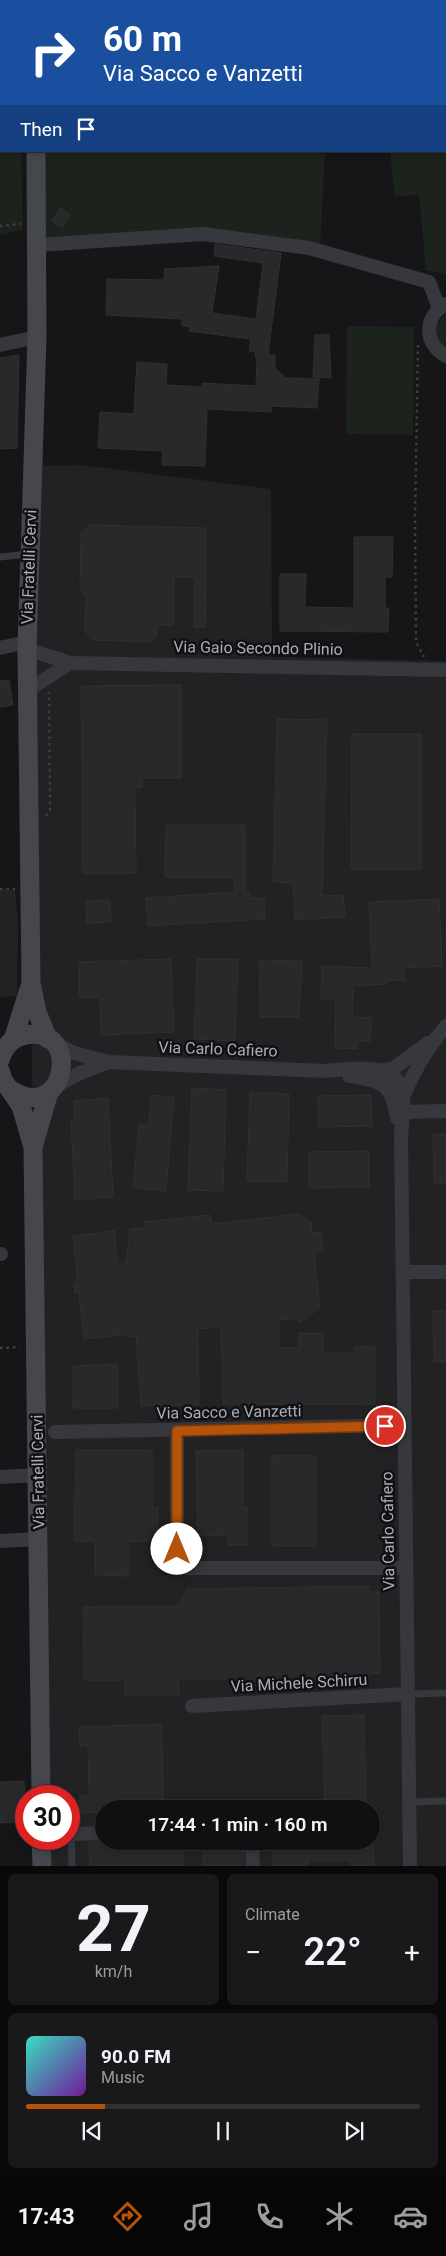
<!DOCTYPE html>
<html lang="en">
<head>
<meta charset="utf-8">
<style>
  body { margin:0; font-family:Roboto,sans-serif; background:#19191b; color:#f1f3f6; height:100vh; display:flex; flex-direction:column; font-size:19px; white-space:nowrap }
  * { box-sizing:border-box; margin:0 }
  p { font-size:16px; color:#9c9d9f }
  .icon { flex:none; width:28px; height:28px; fill:none; stroke:currentColor; stroke-width:2; stroke-linecap:round; stroke-linejoin:round }
  .map { position:relative; height:1866px; overflow:hidden }
  .side { display:flex; flex-direction:column; gap:8px; padding:8px; background:#09090a; flex:1 }
  .side>* { flex:none }
  .guide { position:absolute; left:0px; top:0px; width:446px; height:152px; box-shadow:0 2px 8px #0003,0 0 0 1px #303032; background:#1a4fa0; color:#fff; overflow:hidden }
  .speed { position:absolute; left:15px; top:1785px; display:flex; gap:10px; font-size:25px; font-weight:700; text-align:center }
  .speed>* { display:grid; place-content:center; width:65px; height:65px; border-radius:50%; background:#101012; box-shadow:0 2px 8px #0003,0 0 0 1px #303032; line-height:1 }
  .speed .limit { border:8px solid #d22; background:#fff; color:#111 }
  .pin { position:absolute; display:grid; place-items:center; width:42px; height:42px; color:#fff; margin:-21px; border:2px solid #fff; border-radius:50%; box-shadow:0 1px 5px #0007 }
  .me { position:absolute; width:55px; margin:-28px; rotate:0deg; stroke-linejoin:round; filter:drop-shadow(0 0 4px #0008) }
  .turn { display:flex; align-items:center; gap:18px; height:105px; padding:0 20px; font-size:22px }
  .turn .icon { width:65px; height:65px; stroke-width:2.5 }
  .turn b { display:block; font-size:35px; line-height:42px }
  .then { display:flex; align-items:center; height:48px; padding:0 20px; background:#0003; gap:10px; font-size:19px }
  .big { font-size:38px; font-weight:600; line-height:1.1 }
  .side .card { flex:1; display:flex; flex-direction:column; justify-content:center; gap:8px; min-width:0; padding:0 18px; border-radius:8px; background:#19191b }
  .side .dial { align-items:center; gap:0 }
  .dial b { font-size:65px; line-height:1 }
  .song { display:flex; align-items:center; gap:15px }
  .cover { width:60px; height:60px; border-radius:8px; background:linear-gradient(135deg,hsl(170 70% 55%),hsl(280 70% 35%)) }
  .played { height:5px; border-radius:2px; background:linear-gradient(90deg,#b45309 20%,#303032 20%) }
  .keys { display:flex; justify-content:space-around; direction:ltr }
  .heat { display:flex; justify-content:space-between; align-items:center; font-size:28px; direction:ltr }
  .side .tiles { flex:1; display:grid; gap:8px; grid-template-columns:1fr 1fr }
  .card:last-child { grid-column:span 2 }
  .trip { position:absolute; left:95px; top:1800px; width:285px; height:50px; border-radius:25px; background:#101012; box-shadow:0 2px 8px #0003,0 0 0 1px #303032; font-weight:600; line-height:50px; text-align:center }
  .tab-bar { display:flex; height:80px; justify-content:space-around; align-items:center; background:#060607; color:#9c9d9f }
  .tab-bar .icon { width:35px; height:35px }
  .tab-bar .selected { color:#b45309 }
  .tab-bar b { font-size:22px; color:#f1f3f6 }
  .map>svg:first-child { display:block }
  .built { fill:#222225; fill-rule:evenodd }
  .green { fill:#1c231d }
  .building { fill:#29292c; stroke:#303034 }
  .lines { fill:none; stroke-linecap:round; stroke-linejoin:round }
  .path { stroke:#3d3f44; stroke-width:2.5; stroke-dasharray:2.5 4; stroke-linecap:butt }
  .lane { stroke:#37383d; stroke-width:7 }
  .street { stroke:#37383d; stroke-width:14 }
  .secondary { stroke:#45474d; stroke-width:19 }
  .route-casing { stroke:#753606; stroke-width:12 }
  .route { stroke:#b45309; stroke-width:9 }
  .labels { text-anchor:middle; dominant-baseline:central; stroke-width:5; stroke-linejoin:round; paint-order:stroke }
  .street-label { font-size:16px; fill:#a8adb8; stroke:#111113 }
</style>
</head>
<body>
<div class="map">
<svg width="446" height="1866" viewBox="0 0 446 1866">
  <rect width="100%" height="100%" fill="#161618"/>
  <path class="built" d="M81 465 271 489 272 657 446 661V1866H42L41 1839H69V1796H41L31 983 32 466ZM104 1809H371V1841H104Z
    M0 889H15L18 924 17 996 0 998Z"/>
  <path class="green" d="M0 0 3 1H1V151H21L23 230 0 235Z
    M43 0H354V1H43Z
    M445 4H446L445 106Z
    M446 119V274L426 270 419 195 395 196 390 151H445Z
    M45 151H325L320 252 203 234 46 244Z
    M446 314V348C432 339 434 323 446 314Z
    M347 326 414 327 413 435 346 434Z"/>
  <path class="building" d="M60 208 70 215 62 228 52 221Z
    M215 244 281 253 268 355H275V368L286 378 319 379 317 408 271 406V412L207 409 205 466 162 465 163 451 98 448 100 412 134 414 137 362 167 364 166 385 202 387V383L256 386 257 357H255L256 351H249L251 339 189 331 190 327 182 326V319L106 315 107 279 164 280 165 269 219 266 212 313 256 319 263 263 214 256Z
    M315 335H329L331 378 313 377Z
    M19 355 17 448 0 449V358Z
    M90 525 206 528 205 627H194L195 577H174L173 625H157V636L149 642 93 640 85 631 86 596 80 589 81 533Z
    M354 537H393L392 577H385V608H389L388 632 280 631V574H306L305 607 354 608Z
    M9 680 13 705 0 707V681Z
    M181 685V778H142V787H135L136 873 83 874 81 686Z
    M277 719 327 720 322 896 343 895 345 917 295 920 293 883 273 882Z
    M352 734H421V869H351Z
    M166 825H245V892H249V898H264L265 919 148 926 146 898 235 892 234 877H165Z
    M439 899 442 966 404 968 405 980 386 981V984L353 986 352 1017 371 1018 370 1041H357V1049L335 1048 336 999H321L322 966 372 968 369 902Z
    M110 900 111 922 87 923 86 901Z
    M171 959 174 1032 101 1035 100 997H79V962Z
    M197 959H238L235 1041 194 1039Z
    M259 960 302 961 299 1017H260Z
    M192 1088 226 1090 223 1191 188 1190Z
    M250 1092 289 1094 287 1182 247 1181Z
    M151 1095 174 1097 166 1191 133 1188 139 1124 149 1125Z
    M371 1095 372 1126 318 1127V1096Z
    M108 1098 113 1197 75 1200 71 1121H75L74 1101Z
    M433 1134H446V1183L434 1184Z
    M369 1151V1187L309 1188V1152Z
    M299 1214 311 1222 312 1233 321 1232 323 1251 314 1252 320 1308 299 1323V1318L279 1320V1348H299V1333L323 1334V1353H355V1347H375V1404H223L221 1327 198 1329 199 1405 141 1406 136 1336 129 1337V1334L84 1339 79 1293H75L74 1283H78L73 1236 115 1231 117 1264H126L130 1229 145 1228 144 1222 210 1215 211 1224Z
    M433 1311H446V1362H434Z
    M117 1364 118 1408H73V1366Z
    M76 1450H152V1508H158L157 1541H128V1576L95 1575V1541H74Z
    M243 1450V1507H247V1545H228V1535L198 1536 196 1451Z
    M272 1456H316V1546H272Z
    M368 1586V1592H379L380 1673 369 1674V1679H178L179 1695H125V1680H84L83 1607 179 1606 187 1589Z
    M364 1715 366 1804H351V1809H325L322 1716Z
    M162 1724 163 1809H104V1812L80 1813V1796H89L88 1745 80 1746 79 1727Z
    M24 1781 26 1821 0 1823V1782Z
    M106 1841H118L119 1847 183 1845V1866H90L89 1842Z
    M203 1841H243L244 1866H203Z
    M273 1841H373L374 1866H351L350 1860H308V1866H273Z"/>
  <g class="lines">
    <path class="path" d="M0 226 21 224
      M418 345 415 518 416 642 424 657
      M46 816 50 809 49 692
      M0 889H15
      M0 1348 20 1347"/>
    <path class="lane" d="M0 557 29 554
      M408 1694 446 1693
      M409 1802 446 1801
      M71 1834 72 1866"/>
    <path class="street" d="M38 245 203 234 309 248 429 282 439 308
      M446 304C423 317 424 344 446 356
      M0 345 37 337
      M0 648 27 642
      M27 649 70 663 446 670
      M27 691 70 663
      M53 1042 74 1053 109 1062 325 1071C352 1069 400 1059 403 1097 404 1110 402 1123 401 1136L410 1866
      M384 1070 394 1068 428 1043
      M349 1076C383 1082 391 1082 397 1118
      M55 1087 80 1073 109 1062
      M403 1097C414 1070 427 1048 446 1026
      M403 1112 446 1111
      M0 1254H1
      M403 1272H446
      M177 1431V1568H406
      M55 1432 404 1425
      M0 1477 39 1475
      M0 1541 39 1539
      M192 1706 407 1694
      M69 1834 104 1833
      M252 1841 253 1866"/>
    <path class="secondary" d="M16 0V1
      M30 0V1
      M36 151 37 337 27 649 31 983 37 1012 48 1039
      M13 1040 30 986
      M0 1060C4 1047 12 1037 26 1035 83 1024 66 1127 10 1089
      M0 1070 3 1080 21 1106 33 1147
      M41 1796 33 1147 49 1092
      M41 1839 42 1866"/>
  </g>
  <g class="lines">
    <g class="route-casing">
      <path id="route" d="M177 1549V1431L385 1426"/>
    </g>
    <use href="#route" class="route"/>
  </g>
  <g class="labels">
    <g class="street-label">
      <text transform="translate(29 567) rotate(-88)">Via Fratelli Cervi</text>
      <text transform="translate(258 648) rotate(1)">Via Gaio Secondo Plinio</text>
      <text transform="translate(218 1049) rotate(2)">Via Carlo Cafiero</text>
      <text transform="translate(229 1412) rotate(-1)">Via Sacco e Vanzetti</text>
      <text transform="translate(38 1472) rotate(-91)">Via Fratelli Cervi</text>
      <text transform="translate(388 1531) rotate(-91)">Via Carlo Cafiero</text>
      <text transform="translate(299 1683) rotate(-3)">Via Michele Schirru</text>
    </g>
  </g>
</svg>
<div class="speed"><div class="limit">30</div></div>
<div class="pin" style="left:385px;top:1426px;background:#d93025"><svg class="icon" aria-label="arrive" viewBox="0 0 24 24"><path d="M6 21V4h12l-3 4 3 4H6"/></svg></div>
<svg class="me" style="left:177px;top:1549px" viewBox="-20 -20 40 40"><circle r="19" fill="#fff"/><path d="M0-13L10 11 0 6-10 11z" fill="#b45309"/></svg>
<div class="trip">17:44 · 1 min · 160 m</div>
<div class="guide">
<div class="turn"><svg class="icon" aria-label="right" viewBox="0 0 24 24"><path d="M7 20v-9h11M14 6l5 5-5 5"/></svg><div><b>60 m</b>Via Sacco e Vanzetti</div></div>
<div class="then">Then<svg class="icon" aria-label="arrive" viewBox="0 0 24 24"><path d="M6 21V4h12l-3 4 3 4H6"/></svg></div>
</div>
</div>
<section class="side">
<div class="tiles">
<div class="card dial"><b>27</b><p>km/h</p></div>
<div class="card"><p>Climate</p>
<div class="heat"><a>−</a><b class="big">22°</b><a>+</a></div>
</div>
<div class="card">
<div class="song"><i class="cover"></i><div><b>90.0 FM</b><p>Music</p></div></div>
<div class="played"></div>
<div class="keys"><svg class="icon" aria-label="previous" viewBox="0 0 24 24"><path d="M18 5L8 12l10 7zM5 5v14"/></svg><svg class="icon" aria-label="pause" viewBox="0 0 24 24"><path d="M8 5v14M16 5v14"/></svg><svg class="icon" aria-label="next" viewBox="0 0 24 24"><path d="M6 5l10 7-10 7zM19 5v14"/></svg></div>
</div>
</div>
</section>
<nav class="tab-bar">
<b>17:43</b>
<svg class="icon selected" aria-label="directions" viewBox="0 0 24 24"><path d="M12 3l9 9-9 9-9-9zM9 14v-3h6M13 9l2 2-2 2"/></svg>
<svg class="icon" aria-label="music" viewBox="0 0 24 24"><path d="M9 18V5l10-2v13"/><circle cx="6" cy="18" r="3"/><circle cx="16" cy="16" r="3"/></svg>
<svg class="icon" aria-label="phone" viewBox="0 0 24 24"><path d="M5 4h4l2 5-3 2q2 4 5 5l2-3 5 2v4C11 20 4 13 5 4z"/></svg>
<svg class="icon" aria-label="climate" viewBox="0 0 24 24"><path d="M12 3v18M4 7l16 10M4 17L20 7"/></svg>
<svg class="icon" aria-label="car" viewBox="0 0 24 24"><path d="M5 17H2v-5l4-1 3-4h7l3 4 3 1v5h-3M9 17h6M6 11h13"/><circle cx="7" cy="17" r="2"/><circle cx="17" cy="17" r="2"/></svg>
</nav>
</body>
</html>
